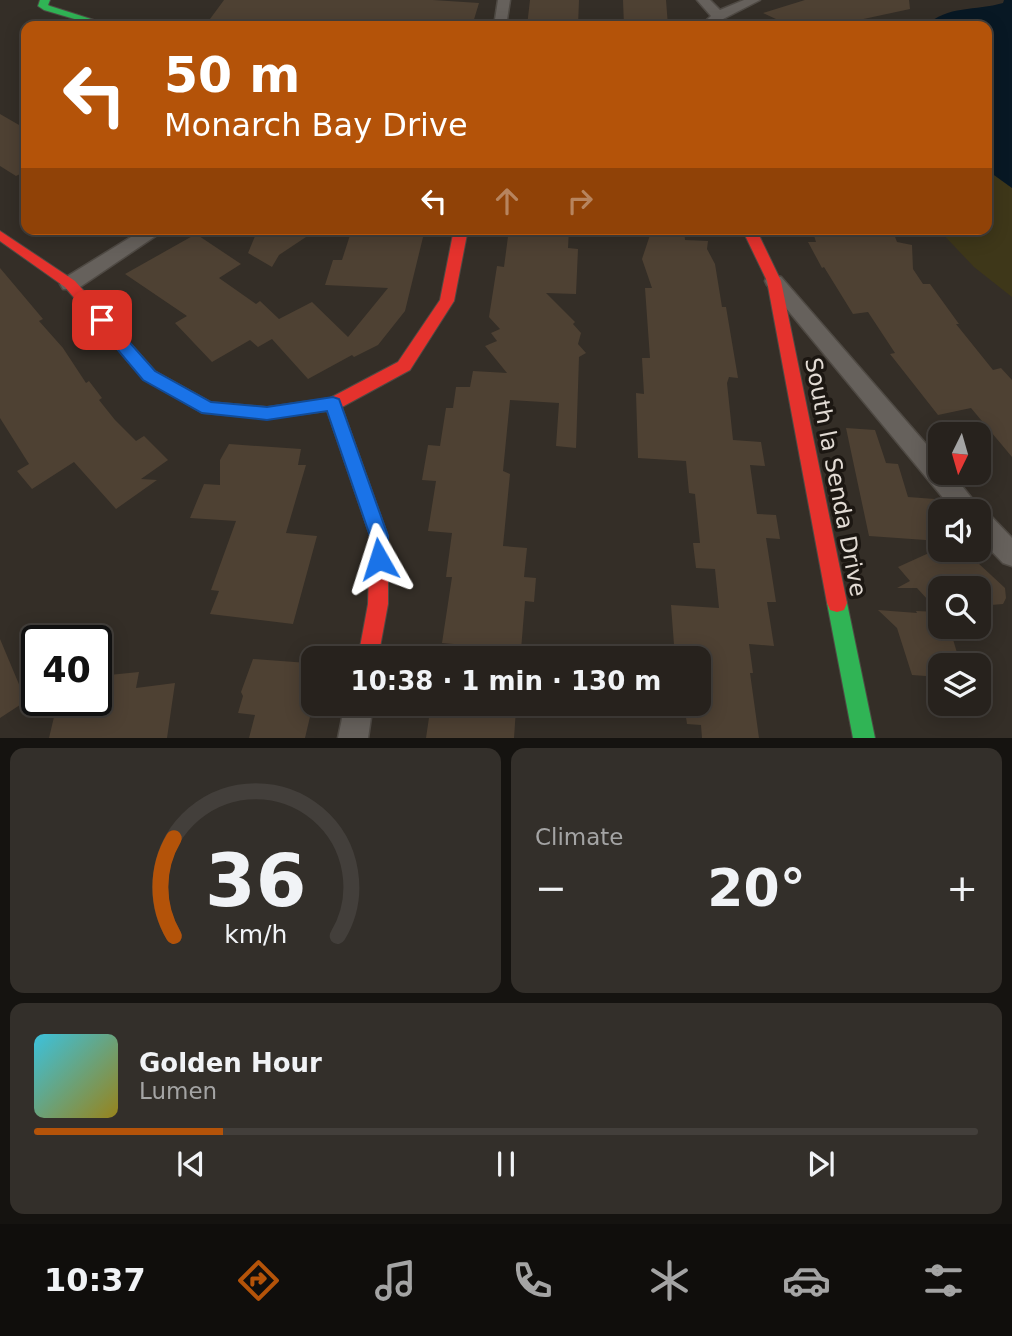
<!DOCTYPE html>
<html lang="en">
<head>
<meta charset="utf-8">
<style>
  body { margin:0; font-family:"DejaVu Sans",sans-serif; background:#332f2a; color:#f1f3f6; height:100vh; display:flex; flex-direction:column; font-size:26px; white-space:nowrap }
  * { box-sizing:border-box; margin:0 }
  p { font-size:23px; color:#a4a4a4 }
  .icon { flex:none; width:38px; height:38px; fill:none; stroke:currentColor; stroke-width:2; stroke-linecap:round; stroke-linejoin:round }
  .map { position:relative; height:738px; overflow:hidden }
  .panel { display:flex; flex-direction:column; gap:10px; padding:10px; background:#151310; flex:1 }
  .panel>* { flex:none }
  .banner { position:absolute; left:21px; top:21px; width:971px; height:214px; border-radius:14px; box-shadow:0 4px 18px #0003,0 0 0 2px #433f3b; background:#b45309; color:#fff; overflow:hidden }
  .needle { width:46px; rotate:185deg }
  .fabs { position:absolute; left:928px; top:422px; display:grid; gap:14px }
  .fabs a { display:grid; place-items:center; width:63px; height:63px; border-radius:14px; background:#27221d; box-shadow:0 4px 18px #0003,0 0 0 2px #433f3b; font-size:35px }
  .speed { position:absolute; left:21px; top:625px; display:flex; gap:14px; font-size:35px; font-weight:700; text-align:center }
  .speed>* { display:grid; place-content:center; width:91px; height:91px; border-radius:50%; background:#27221d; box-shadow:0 4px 18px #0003,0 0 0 2px #433f3b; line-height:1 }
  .speed .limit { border:4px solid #111; border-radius:10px; background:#fff; color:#111 }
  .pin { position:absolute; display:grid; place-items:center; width:60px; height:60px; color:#fff; margin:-30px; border-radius:14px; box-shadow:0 4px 10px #0006 }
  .me { position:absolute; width:77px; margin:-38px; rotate:354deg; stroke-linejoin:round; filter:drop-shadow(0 0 5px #0008) }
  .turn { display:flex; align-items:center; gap:24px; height:147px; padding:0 28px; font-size:32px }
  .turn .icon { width:91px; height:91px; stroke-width:2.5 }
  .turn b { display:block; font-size:49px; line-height:60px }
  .lanes { display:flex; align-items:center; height:66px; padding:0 28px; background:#0003; justify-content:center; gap:35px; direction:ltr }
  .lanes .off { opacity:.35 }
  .big { font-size:52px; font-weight:700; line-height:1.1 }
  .panel .widget { flex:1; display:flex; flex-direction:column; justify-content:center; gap:10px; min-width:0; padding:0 24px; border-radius:14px; background:#332f2a }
  .panel .dial { align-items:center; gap:0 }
  .dial svg { height:182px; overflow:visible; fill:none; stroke:#433f3b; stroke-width:7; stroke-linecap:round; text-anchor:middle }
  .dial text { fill:#f1f3f6; stroke:none }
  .song { display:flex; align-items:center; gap:21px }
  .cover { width:84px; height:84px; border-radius:10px; background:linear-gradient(135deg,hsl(190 70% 55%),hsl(50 70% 35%)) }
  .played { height:7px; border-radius:4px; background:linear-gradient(90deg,#b45309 20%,#433f3b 20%) }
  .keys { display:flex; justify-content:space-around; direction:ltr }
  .heat { display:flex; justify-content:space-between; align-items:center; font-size:38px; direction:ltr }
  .panel .tiles { flex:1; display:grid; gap:10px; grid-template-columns:1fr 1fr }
  .widget:last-child { grid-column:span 2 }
  .trip { position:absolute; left:301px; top:646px; width:410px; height:70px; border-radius:14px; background:#27221d; box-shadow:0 4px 18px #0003,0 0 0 2px #433f3b; font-weight:700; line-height:70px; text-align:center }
  .tab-bar { display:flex; height:112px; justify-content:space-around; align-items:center; background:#100e0c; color:#a4a4a4 }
  .tab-bar .icon { width:49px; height:49px }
  .tab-bar .selected { color:#b45309 }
  .tab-bar b { font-size:32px; color:#f1f3f6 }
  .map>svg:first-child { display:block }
  .sand { fill:#3e3719 }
  .water { fill:#081824 }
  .building { fill:#4e4133 }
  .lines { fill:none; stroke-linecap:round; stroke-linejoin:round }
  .street-casing { stroke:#4f4a44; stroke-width:3 }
  .fast-casing { stroke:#4f4a44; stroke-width:2 }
  .jam-casing { stroke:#4f4a44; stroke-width:2 }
  .street { fill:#66615c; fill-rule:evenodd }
  .fast { fill:#30b455; fill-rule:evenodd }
  .jam { fill:#e5322d; fill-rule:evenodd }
  .route { fill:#1a73e8; stroke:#114b97; stroke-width:2 }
  .labels { text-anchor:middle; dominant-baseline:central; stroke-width:7; stroke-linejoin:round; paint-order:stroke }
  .street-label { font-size:23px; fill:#e2dbd4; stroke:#1c1712 }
</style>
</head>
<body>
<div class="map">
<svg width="1012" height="738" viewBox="0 0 1012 738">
  <rect width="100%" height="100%" fill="#342e27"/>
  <path class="sand" d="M987 170 1012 188V297L974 267 938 229H987Z"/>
  <path class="water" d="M1004 0H1012V188L987 170V26H926C947 5 976 11 1003 3Z"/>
  <path class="building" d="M224 0H433L479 3 472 26H421L210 19Z
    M530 0H579L578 26H527Z
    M623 0H666L668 26H624Z
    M805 0H909L910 9 831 26H791L763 13Z
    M0 114 26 129V171L16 176 0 166Z
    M258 229H318L279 255 272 267 248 253Z
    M352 229H425L405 311 378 345 354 357 352 355 308 379 272 339 258 347 250 340 212 362 175 323 187 316 125 274 196 234 241 264 219 278 256 304 260 301 279 319 312 302 348 337 388 288 325 285 333 260H342Z
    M509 229H569L568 248 578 249 576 294 546 293 575 322 573 324 581 333 578 344 586 353 579 357 576 448 556 446 559 403 510 400 503 471 510 474 503 546 527 548 524 577 536 578 534 602 525 601 521 650 442 643 452 577H446L452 533 428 531 436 481 422 480 428 445 440 446 446 408H453L456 387H470L473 371 507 373 485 346 497 341 491 333 500 329 489 317 497 266 504 267Z
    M652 229H684L685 240 708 241 707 249 715 264 722 307H726L738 378 729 377 727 383 733 440 761 442 765 466 750 465 757 514 776 515 780 539 766 538 776 602H767L774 646 749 644 753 673H750L759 738H702L701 725 687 724 684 704H698V658H675L671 605 719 608 715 569 696 568 693 543H700L695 494 689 493 686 461 638 458 636 393 644 394 642 358H650L645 288H652L642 259Z
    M812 229H892L897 242 912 245 913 269 923 284H930L959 324H956L993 370 1001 368 1012 380V457L971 408 938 415 890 354 895 353 868 312 853 314 824 267 822 268 808 242H816Z
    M0 268 43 319 39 321 63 348 86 383 89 381 102 398 99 400 115 420 136 441 144 436 168 460 141 479 157 480 116 509 74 462 32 489 17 471 29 464 0 418Z
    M846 428 875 430 886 463 898 464 908 497 935 499 940 514V541L869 536Z
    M229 444 301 449 298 465H306L286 533 317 536 293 624 210 614 219 591 211 590 236 521 190 518 204 484 220 485V460Z
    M940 548V564L964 550 1005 588 1006 598 1003 604 991 605 978 602V588H940V626H949L958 656 940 655V677L912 675 897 628 878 610 917 613 916 611 939 612 917 588H897L910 581 898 567Z
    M0 639 26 701 0 718Z
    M253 659 308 663 307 667 313 668V704L305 738H249L255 715 238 713 243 696 241 692Z
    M139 672 136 688 175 683 167 738H49L58 700H96V692L106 691 109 675Z
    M431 704H467L516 709 514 738H426Z"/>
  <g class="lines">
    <g class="street-casing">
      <path id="street" d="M498 0H510L506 26H494Z
        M697 0H710L720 10 744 0H760L723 19 714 26H700L711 16Z
        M144 229H166L77 289H63L60 284 63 279Z
        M774 275 781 277 940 460V472H951L981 510 987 512 1012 538V566L1003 563 978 537V511H954L767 285 765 281 767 277Z
        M345 704H373L368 738H338Z"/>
    </g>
    <g class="fast-casing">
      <path id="fast" d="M40 0H50L48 5 50 6 113 26H98L44 10 38 6Z
        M837 594 844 596 847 603 875 738H853L827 603 830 596Z"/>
    </g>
    <g class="jam-casing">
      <path id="jam" d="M454 229H468L454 301 410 370 342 407 388 536V604L378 658H358L368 604 370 536 327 411 267 419 202 413 143 379 65 287 0 241V231L75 281 155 371 211 402 267 407 330 398 398 362 440 300Z
        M742 229H756L781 281 847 603 844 610 837 612 830 610 827 603 767 281Z"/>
    </g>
    <use href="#street" class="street"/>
    <use href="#fast" class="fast"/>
    <use href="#jam" class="jam"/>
  </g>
  <path class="route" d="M102 315 107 317 155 371 211 402 267 407 333 397 339 399 388 536V559L386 565 379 567 372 565 369 559 370 536 327 411 267 420 202 413 143 380 96 324 94 320Z"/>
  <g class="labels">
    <g class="street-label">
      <text transform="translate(836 477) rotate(79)">South la Senda Drive</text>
    </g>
  </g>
</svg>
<div class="fabs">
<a><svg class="needle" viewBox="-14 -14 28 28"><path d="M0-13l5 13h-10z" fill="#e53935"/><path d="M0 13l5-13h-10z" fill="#a4a4a4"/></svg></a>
<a><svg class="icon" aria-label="sound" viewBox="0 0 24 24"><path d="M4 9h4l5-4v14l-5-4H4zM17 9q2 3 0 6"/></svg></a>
<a><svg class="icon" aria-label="search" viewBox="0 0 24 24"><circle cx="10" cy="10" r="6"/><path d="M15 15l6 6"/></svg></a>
<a><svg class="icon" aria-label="layers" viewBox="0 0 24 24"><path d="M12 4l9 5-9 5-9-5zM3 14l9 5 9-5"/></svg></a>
</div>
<div class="speed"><div class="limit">40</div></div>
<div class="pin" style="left:102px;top:320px;background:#d93025"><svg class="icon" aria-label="arrive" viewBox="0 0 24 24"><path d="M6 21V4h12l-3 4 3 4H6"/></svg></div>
<svg class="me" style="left:379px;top:559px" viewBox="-20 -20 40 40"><path d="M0-17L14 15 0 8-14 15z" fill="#1a73e8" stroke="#fff" stroke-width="4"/></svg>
<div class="trip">10:38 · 1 min · 130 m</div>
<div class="banner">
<div class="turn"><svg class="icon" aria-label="left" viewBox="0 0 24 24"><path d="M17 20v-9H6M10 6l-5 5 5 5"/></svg><div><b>50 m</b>Monarch Bay Drive</div></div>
<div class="lanes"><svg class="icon" aria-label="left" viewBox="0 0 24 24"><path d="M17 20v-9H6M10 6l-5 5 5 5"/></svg><svg class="icon off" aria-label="ahead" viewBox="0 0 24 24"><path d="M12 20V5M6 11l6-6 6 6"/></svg><svg class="icon off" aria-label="right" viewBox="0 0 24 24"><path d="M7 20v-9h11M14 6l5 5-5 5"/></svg></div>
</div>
</div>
<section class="panel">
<div class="tiles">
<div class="widget dial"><svg viewBox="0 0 100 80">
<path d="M14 69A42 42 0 1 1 86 69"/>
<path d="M14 69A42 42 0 0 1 14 26" stroke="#b45309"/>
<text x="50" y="56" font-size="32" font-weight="700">36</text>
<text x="50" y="72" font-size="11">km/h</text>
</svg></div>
<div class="widget"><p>Climate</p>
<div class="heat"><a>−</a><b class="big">20°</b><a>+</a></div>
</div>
<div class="widget">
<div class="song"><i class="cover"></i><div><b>Golden Hour</b><p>Lumen</p></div></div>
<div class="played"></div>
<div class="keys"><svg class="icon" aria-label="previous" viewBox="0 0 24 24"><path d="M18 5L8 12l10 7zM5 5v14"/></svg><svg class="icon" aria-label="pause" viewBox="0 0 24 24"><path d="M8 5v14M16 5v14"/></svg><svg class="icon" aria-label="next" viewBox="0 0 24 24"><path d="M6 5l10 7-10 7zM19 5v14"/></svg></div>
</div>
</div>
</section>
<nav class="tab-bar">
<b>10:37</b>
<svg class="icon selected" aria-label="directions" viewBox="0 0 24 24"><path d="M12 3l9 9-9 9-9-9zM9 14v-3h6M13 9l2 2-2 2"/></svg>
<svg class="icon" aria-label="music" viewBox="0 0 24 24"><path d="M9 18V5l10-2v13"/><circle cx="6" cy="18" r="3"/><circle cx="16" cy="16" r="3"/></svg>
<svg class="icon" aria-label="phone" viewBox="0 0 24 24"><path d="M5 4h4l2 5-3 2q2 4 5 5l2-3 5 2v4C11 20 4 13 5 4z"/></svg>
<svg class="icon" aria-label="climate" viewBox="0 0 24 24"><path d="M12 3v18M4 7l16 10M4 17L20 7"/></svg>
<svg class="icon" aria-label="car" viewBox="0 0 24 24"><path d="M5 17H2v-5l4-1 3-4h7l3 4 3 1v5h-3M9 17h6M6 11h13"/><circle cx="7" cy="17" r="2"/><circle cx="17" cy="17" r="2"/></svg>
<svg class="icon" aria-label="filters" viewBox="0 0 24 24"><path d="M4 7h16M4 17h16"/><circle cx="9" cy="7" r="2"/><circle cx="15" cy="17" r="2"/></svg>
</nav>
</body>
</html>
